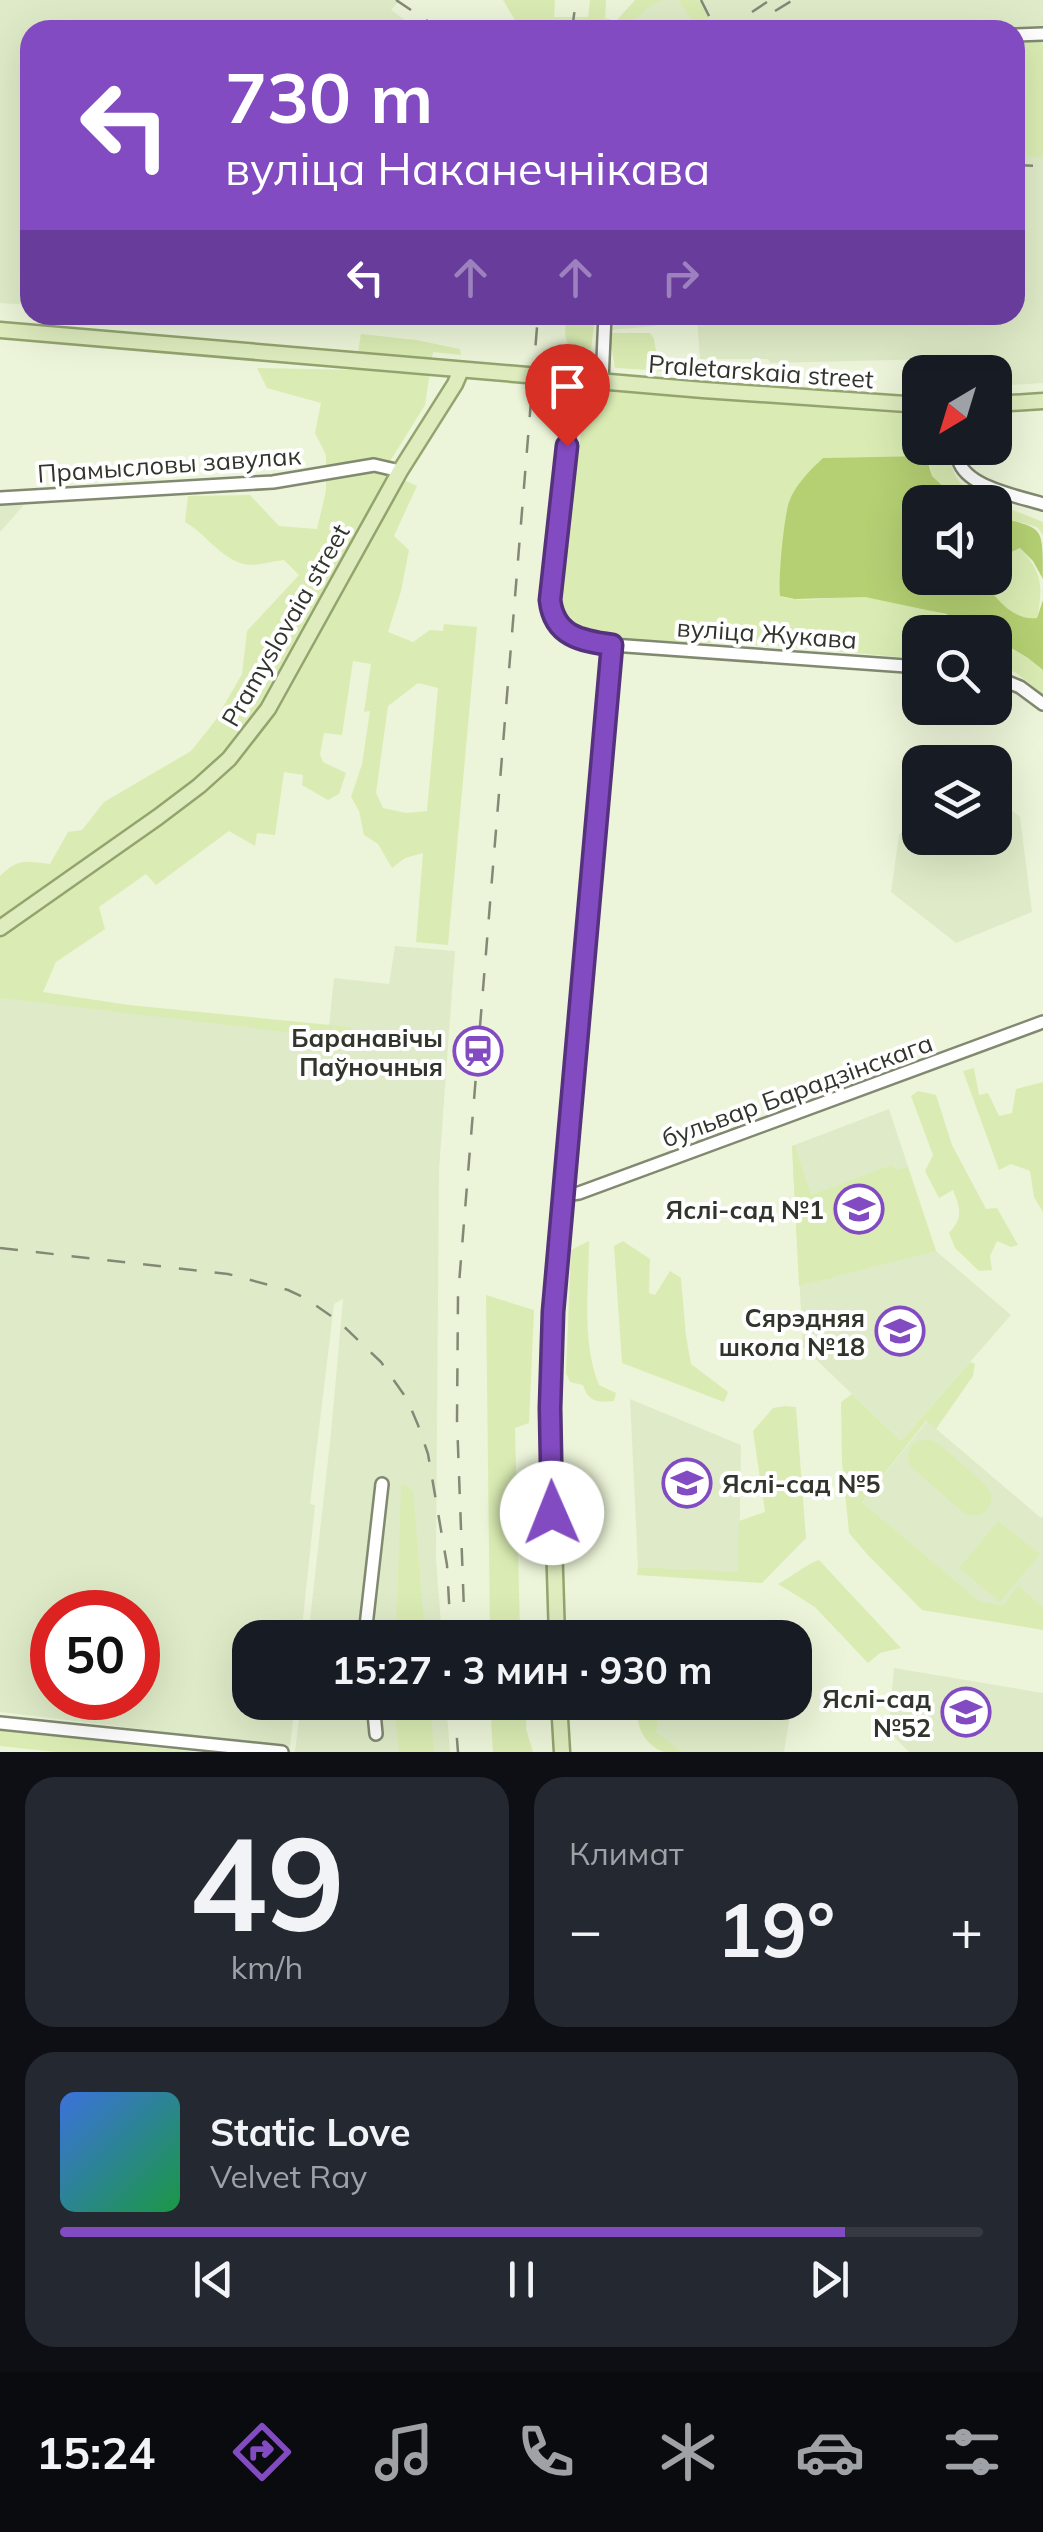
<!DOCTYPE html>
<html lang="ru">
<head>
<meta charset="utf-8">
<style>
  body { margin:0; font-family:Mulish,sans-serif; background:#242831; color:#f1f3f6; height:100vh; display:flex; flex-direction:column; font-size:38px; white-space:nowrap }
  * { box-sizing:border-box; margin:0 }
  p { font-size:32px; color:#9ea1a6 }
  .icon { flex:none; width:55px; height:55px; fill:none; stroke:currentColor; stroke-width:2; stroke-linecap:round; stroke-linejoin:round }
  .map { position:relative; height:1752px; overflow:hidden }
  .panel { display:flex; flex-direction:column; gap:25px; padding:25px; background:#0d0f14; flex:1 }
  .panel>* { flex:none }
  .banner { position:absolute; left:20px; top:20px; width:1005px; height:305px; border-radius:30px; box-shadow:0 10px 40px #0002; background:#834bc2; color:#fff; overflow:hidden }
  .needle { width:65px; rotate:218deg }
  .buttons { position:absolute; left:902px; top:355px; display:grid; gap:20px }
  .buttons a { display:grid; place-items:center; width:110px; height:110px; border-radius:20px; background:#171b24; box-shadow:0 10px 40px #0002; font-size:50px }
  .speed { position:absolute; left:30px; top:1590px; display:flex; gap:20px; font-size:50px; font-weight:700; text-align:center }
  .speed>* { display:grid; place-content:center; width:130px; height:130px; border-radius:50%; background:#171b24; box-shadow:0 10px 40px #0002; line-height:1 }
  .speed .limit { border:15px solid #d22; background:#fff; color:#111 }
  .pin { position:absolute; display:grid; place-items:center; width:85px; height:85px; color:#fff; margin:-102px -42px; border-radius:50% 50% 50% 0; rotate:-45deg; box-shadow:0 0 10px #0007 }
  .pin .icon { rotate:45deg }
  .me { position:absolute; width:110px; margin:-55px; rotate:359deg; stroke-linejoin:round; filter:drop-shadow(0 0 8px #0008) }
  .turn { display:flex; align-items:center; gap:35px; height:210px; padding:0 40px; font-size:45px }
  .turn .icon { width:130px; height:130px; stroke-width:2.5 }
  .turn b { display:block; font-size:70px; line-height:85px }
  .lanes { display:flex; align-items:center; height:95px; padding:0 40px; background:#0003; justify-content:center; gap:50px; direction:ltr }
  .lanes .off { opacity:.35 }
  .big { font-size:75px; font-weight:700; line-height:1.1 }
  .panel .tile { flex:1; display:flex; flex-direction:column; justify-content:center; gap:15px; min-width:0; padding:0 35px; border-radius:30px; background:#242831 }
  .panel .dial { align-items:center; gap:0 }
  .dial b { font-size:130px; line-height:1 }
  .song { display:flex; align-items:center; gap:30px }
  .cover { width:120px; height:120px; border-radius:15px; background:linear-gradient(135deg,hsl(220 70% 55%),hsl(140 70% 35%)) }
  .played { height:10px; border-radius:5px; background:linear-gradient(90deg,#834bc2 85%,#363941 85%) }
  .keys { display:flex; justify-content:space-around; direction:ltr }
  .heat { display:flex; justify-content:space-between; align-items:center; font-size:55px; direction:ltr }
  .panel .tiles { flex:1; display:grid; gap:25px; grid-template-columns:1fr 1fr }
  .tile:last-child { grid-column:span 2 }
  .trip { position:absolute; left:232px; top:1620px; width:580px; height:100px; border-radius:30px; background:#171b24; box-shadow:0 10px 40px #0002; font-weight:700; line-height:100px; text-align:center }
  .tabs { display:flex; height:160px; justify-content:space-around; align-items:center; background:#090b0e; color:#9ea1a6 }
  .tabs .icon { width:70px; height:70px }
  .tabs .current { color:#834bc2 }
  .tabs b { font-size:45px; color:#f1f3f6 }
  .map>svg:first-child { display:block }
  .built { fill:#dfebc8; fill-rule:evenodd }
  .green { fill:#daecb3; fill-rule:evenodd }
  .water { fill:#b5d073 }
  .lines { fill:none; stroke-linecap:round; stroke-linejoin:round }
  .minor-casing { stroke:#818970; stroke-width:16 }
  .major-casing { stroke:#94a46f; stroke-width:19 }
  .minor { stroke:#fff; stroke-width:11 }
  .major { stroke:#deecbe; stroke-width:14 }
  .rail { stroke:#848977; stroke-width:2.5; stroke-dasharray:18 18; stroke-linecap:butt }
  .route-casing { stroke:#55317e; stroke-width:25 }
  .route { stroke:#834bc2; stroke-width:18 }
  .labels { text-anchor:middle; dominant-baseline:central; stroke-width:8; stroke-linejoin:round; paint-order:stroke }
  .street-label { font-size:25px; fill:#32352b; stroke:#fff }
  .poi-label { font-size:25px; font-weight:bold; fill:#32352b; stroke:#fff; text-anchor:end }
</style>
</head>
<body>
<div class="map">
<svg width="1043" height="1752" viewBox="0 0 1043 1752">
  <rect width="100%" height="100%" fill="#ecf5d9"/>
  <path class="built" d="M0 0H400L391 10 419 30H30V305L0 303Z
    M656 0H1043V383L995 386V372H937L934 359 770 363 768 359H700L697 319 657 321 655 326 609 330 600 315H1015V30H615Z
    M408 315H523V324L414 320Z
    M25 498 23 506 0 532V500Z
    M995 797 1020 817 1032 912 956 943 891 892 899 835 920 807V838H995Z
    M395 946 455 951 439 1170 436 1558 442 1637H308L331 1433 343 1299 334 1304 310 1504 315 1505 301 1637 250 1638V1702L295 1703 290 1747 0 1712V996L328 1036 334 978 389 984ZM52 1612H138V1698H52Z
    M889 1109 936 1251 1011 1315 901 1441 803 1347 792 1146Z
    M630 1399 741 1445 739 1573 638 1567Z
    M927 1421 1041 1518 1043 1516V1607L1018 1587 1003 1605 980 1603 862 1502Z
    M671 1629 759 1637 670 1638Z
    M894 1668 1043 1693V1752H909L888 1731Z
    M301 1703H446L450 1752H295Z
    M660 1703H792L784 1752H682L655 1733Z"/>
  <path class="green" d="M503 0H555L554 17H588L590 0H606L605 18 616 21 635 0H662L649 7 622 30H517L516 22Z
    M678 0H699L714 30H699Z
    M1015 36H1041L1043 47V157L1015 156Z
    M566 315H595L591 349 568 345 565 335Z
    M609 333H650L654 339 657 357 665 371 615 368Z
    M361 334 416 340 460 349 461 355 433 352 425 405 384 471 417 486 394 536 409 550 401 591 388 632 413 642 430 630 443 631 444 624 477 627 448 945 416 942 423 853 405 858 392 868 378 844 364 835 359 811 351 797 362 764 370 711 364 712 371 664 353 661 342 735 324 733 320 754 323 762 346 773 339 794 328 800 302 785 303 775 284 772 275 835 257 833 255 846 229 831 156 885 146 874 99 907 105 929 56 962 43 992 129 1005 351 1027V1035L328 1037 0 998V876C18 858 26 861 50 864L68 832 82 830 104 802 191 751 215 721 242 674 247 631 299 575 284 560C272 561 255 567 244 564 220 558 206 534 185 522L188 496 250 495 279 526 317 529 326 491V455L315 433 321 403 267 388 257 368 355 370ZM418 683 438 688 427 811 406 813 383 808 376 793 388 706Z
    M587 390 920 415V448H949C951 483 964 490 994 502H968L949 492 932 476 930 466 921 456 823 458 800 482 789 502 780 596C806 605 838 594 866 597 907 601 948 614 985 632H920V659L779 646 596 638 577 630 557 612Z
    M995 503 1043 522V535L1037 527 995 515Z
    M995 542 1009 553 1020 548C1043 573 1043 586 1037 619 1011 620 995 596 981 578H995Z
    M995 638 1028 658 1043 670V694L1015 672 995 666Z
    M974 1068 979 1095 988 1093 999 1116 1012 1113 1016 1089 1043 1082V1212L1034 1197 1030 1171 1011 1164 999 1170 963 1071Z
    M918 1091 936 1095 952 1145 986 1209 997 1208 1018 1245 1011 1247 997 1241 990 1256 992 1270 979 1271 955 1248 949 1233C963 1217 961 1210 953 1190L939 1198 925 1171 933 1155 911 1096Z
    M795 1145 811 1195 892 1165 896 1170 908 1167 936 1251 799 1286 792 1146Z
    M589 1241C589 1287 581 1341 599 1385L616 1393 614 1401C598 1403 588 1402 583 1385L570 1382 566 1373 571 1250Z
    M623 1241 650 1259 649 1293 655 1295 670 1271 681 1278 686 1336 691 1364 728 1392 724 1402 622 1363 614 1246Z
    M486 1295 534 1310 529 1423 515 1428 520 1630 528 1633V1637H490Z
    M970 1362 975 1364 973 1376 936 1429 926 1421 862 1502 980 1602 1003 1605 1018 1586 1043 1607V1630L922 1610 867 1554 849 1533 842 1462 841 1402 852 1394 901 1441Z
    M785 1406 796 1407 806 1538 762 1583 637 1575 638 1567 738 1572 739 1521 765 1512 753 1431 773 1408Z
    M925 1439 938 1443 986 1485 991 1493V1502C987 1514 977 1518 965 1514L910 1466C905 1452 910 1441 925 1439Z
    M401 1484 413 1490 425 1637H396Z
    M998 1521 1040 1554 1000 1602 959 1568Z
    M819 1560 901 1648 880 1653 868 1663 815 1607 778 1584C790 1578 808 1563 819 1560Z
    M394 1703H430L434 1752H399Z
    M490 1703H527L526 1729 533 1752H493Z
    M638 1703H660L656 1732 682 1752C681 1752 665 1752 664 1752 643 1745 634 1722 638 1703Z
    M0 1730 195 1752H56L0 1746Z"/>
  <path class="water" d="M921 456 927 459 932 476 949 492 968 502H920V578H981C994 595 1011 621 1037 618L1043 600V670L1028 658 995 638V632H985L946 614 865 597 795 599 780 596C778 579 784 517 789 502 795 485 810 470 823 458Z
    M995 515C1043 531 1043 521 1043 579L1033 561 1020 548 1009 553 995 542Z"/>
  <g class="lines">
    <g class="minor-casing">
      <path id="minor" d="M1015 35 1043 34
        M602 381 605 315
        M958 448C958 453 958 460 960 464 971 488 1020 497 1043 504
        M0 498 273 482 374 465 400 471
        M612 645 920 667
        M995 677 1020 687 1043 704
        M565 1195 579 1193 1043 1022
        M362 1638 365 1635 382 1484
        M373 1702 376 1734
        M0 1723 282 1752"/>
    </g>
    <g class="major-casing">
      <path id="major" d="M0 330 703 390 920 405
        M995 404 1043 401
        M0 928 158 817 199 786 229 759 268 709 400 471 455 384 461 370
        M557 1638 550 1408 553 1312 612 645C581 641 554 636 550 601L574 378
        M559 1702 562 1752"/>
    </g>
    <use href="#minor" class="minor"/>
    <use href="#major" class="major"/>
    <path class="rail" d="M396 0 441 30
      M701 0 716 30
      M775 11 793 0
      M752 12 770 0
      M572 30 576 0
      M1015 165 1043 166
      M0 1248 228 1274 288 1290 305 1298 337 1320 381 1362 407 1399 418 1425 428 1454 447 1565 451 1638
      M465 1638 457 1420 458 1296 538 315
      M454 1702 458 1752"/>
  </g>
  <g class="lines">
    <g class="route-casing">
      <path id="route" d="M552 1513 550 1408 553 1312 612 645C581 641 554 636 550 600L567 446"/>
    </g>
    <use href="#route" class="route"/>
  </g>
  <defs>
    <g id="station-ring" transform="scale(2.5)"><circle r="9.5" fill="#fff" stroke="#834bc2" stroke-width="1.5"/><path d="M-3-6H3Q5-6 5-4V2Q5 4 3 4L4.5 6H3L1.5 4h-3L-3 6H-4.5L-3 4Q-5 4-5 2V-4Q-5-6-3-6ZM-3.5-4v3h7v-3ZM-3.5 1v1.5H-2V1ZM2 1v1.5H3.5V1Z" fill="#834bc2"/></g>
    <g id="school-ring" transform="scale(2.5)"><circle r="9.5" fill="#fff" stroke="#834bc2" stroke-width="1.5"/><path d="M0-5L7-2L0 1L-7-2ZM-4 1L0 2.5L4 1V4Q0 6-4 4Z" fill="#834bc2"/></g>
  </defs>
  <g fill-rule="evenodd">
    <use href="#station-ring" x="478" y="1051"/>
    <use href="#school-ring" x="859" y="1209"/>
    <use href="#school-ring" x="900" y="1331"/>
    <use href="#school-ring" x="687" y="1483"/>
    <use href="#school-ring" x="966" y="1712"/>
  </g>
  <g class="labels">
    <g class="street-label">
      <text transform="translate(761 371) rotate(4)">Praletarskaia street</text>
      <text transform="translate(169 464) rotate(-4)">Прамысловы завулак</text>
      <text transform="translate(285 625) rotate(-60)">Pramyslovaia street</text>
      <text transform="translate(767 633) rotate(4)">вуліца Жукава</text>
      <text transform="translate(797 1090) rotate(-20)">бульвар Барадзінскага</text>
    </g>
    <g class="poi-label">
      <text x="443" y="1037">Баранавічы<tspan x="443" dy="29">Паўночныя</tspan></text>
      <text x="824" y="1209">Яслі-сад №1</text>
      <text x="865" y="1317">Сярэдняя<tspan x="865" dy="29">школа №18</tspan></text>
      <text x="722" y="1483" text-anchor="start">Яслі-сад №5</text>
      <text x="931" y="1698">Яслі-сад<tspan x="931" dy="29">№52</tspan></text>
    </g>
  </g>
</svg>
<div class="buttons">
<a><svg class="needle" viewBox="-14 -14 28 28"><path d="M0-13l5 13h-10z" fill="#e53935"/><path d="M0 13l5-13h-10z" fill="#9ea1a6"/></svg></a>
<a><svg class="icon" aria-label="sound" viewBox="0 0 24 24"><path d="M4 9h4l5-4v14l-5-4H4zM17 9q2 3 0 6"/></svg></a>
<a><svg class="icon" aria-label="search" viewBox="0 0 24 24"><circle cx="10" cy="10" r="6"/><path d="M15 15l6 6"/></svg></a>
<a><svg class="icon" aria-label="layers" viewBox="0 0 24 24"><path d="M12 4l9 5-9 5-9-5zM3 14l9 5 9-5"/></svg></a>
</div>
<div class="speed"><div class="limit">50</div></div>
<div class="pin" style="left:567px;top:446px;background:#d93025"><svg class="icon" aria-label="arrive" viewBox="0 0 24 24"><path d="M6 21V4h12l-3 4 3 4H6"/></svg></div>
<svg class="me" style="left:552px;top:1513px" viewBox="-20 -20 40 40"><circle r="19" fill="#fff"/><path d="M0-13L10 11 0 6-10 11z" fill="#834bc2"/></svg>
<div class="trip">15:27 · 3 мин · 930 m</div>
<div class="banner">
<div class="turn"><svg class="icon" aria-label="left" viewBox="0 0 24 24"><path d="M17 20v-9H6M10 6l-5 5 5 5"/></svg><div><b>730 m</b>вуліца Наканечнікава</div></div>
<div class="lanes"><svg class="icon" aria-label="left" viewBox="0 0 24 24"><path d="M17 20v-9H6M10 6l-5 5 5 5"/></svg><svg class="icon off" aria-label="ahead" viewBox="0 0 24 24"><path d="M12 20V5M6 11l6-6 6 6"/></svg><svg class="icon off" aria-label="ahead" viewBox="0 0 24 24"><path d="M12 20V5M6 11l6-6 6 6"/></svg><svg class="icon off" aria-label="right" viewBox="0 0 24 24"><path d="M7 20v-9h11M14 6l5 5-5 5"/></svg></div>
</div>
</div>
<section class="panel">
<div class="tiles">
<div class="tile dial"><b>49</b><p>km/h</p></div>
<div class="tile"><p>Климат</p>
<div class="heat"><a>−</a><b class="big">19°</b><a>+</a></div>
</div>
<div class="tile">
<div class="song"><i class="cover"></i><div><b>Static Love</b><p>Velvet Ray</p></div></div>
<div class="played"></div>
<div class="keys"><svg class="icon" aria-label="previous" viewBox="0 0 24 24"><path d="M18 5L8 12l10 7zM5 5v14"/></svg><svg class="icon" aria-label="pause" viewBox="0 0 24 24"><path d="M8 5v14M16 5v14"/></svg><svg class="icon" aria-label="next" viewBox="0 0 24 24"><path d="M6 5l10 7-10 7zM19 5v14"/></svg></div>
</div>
</div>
</section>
<nav class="tabs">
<b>15:24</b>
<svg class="icon current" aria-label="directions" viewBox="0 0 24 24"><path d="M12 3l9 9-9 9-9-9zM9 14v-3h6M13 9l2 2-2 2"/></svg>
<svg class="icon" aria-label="music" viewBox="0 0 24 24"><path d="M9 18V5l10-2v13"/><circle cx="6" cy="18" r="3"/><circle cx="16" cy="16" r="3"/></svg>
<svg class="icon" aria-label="phone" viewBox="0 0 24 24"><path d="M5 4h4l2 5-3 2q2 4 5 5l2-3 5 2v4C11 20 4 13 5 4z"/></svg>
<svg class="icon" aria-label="climate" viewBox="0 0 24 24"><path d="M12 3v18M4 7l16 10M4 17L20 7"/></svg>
<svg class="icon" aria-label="car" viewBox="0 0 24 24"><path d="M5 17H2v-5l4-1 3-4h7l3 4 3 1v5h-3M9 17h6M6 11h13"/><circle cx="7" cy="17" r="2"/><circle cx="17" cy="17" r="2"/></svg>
<svg class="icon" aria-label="filters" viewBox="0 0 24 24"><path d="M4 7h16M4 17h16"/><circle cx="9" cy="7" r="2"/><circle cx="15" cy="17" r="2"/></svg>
</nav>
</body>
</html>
